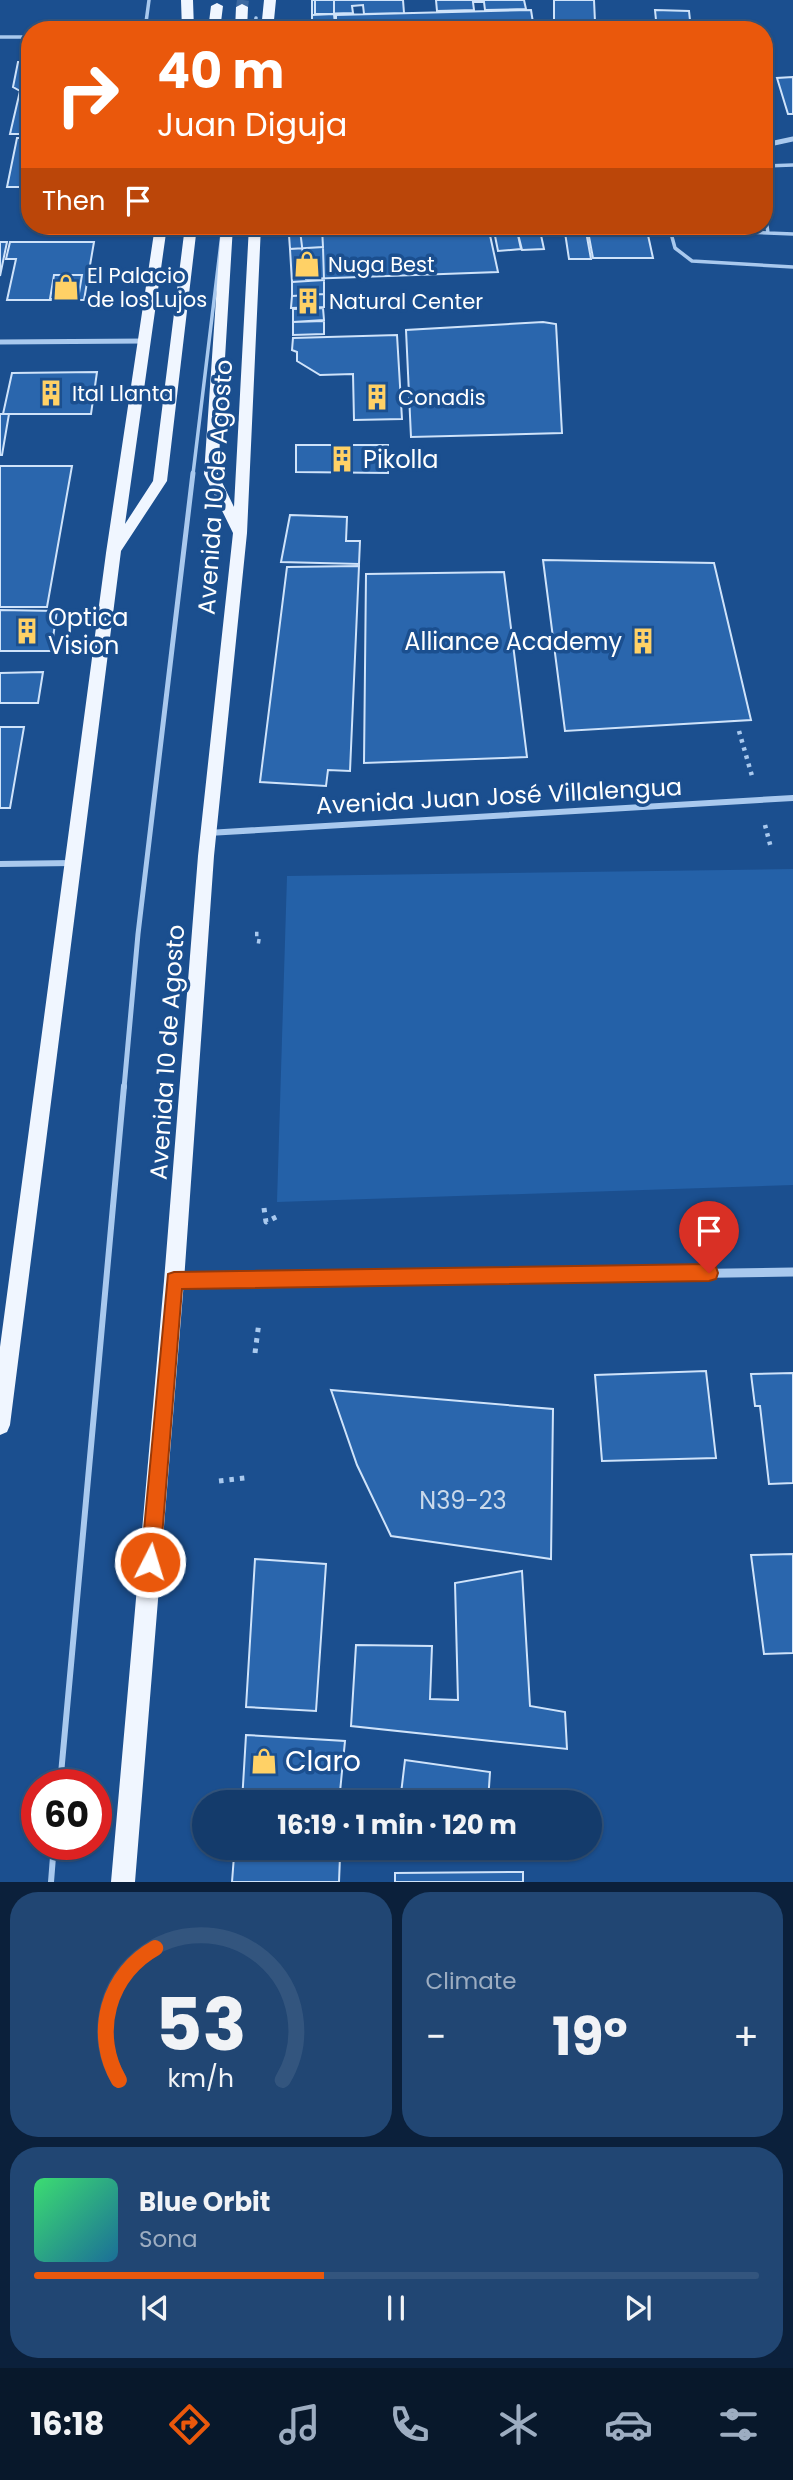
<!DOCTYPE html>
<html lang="en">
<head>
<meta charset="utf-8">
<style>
  body { margin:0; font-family:Poppins,sans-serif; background:#214673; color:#f1f3f6; height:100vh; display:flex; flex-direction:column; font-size:26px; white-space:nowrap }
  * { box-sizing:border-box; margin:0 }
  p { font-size:23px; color:#9dadc1 }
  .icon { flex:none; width:38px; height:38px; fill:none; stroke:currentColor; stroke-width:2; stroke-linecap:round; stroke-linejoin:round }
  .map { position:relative; height:1882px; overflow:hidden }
  .side { display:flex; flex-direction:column; gap:10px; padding:10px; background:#0b203b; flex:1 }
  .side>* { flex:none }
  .hud { position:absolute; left:21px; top:21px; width:752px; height:214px; border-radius:28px; box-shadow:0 2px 5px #0004,0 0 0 2px #33557e; background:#ea580c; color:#fff; overflow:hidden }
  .speed { position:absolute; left:21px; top:1769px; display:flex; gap:14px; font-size:35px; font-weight:700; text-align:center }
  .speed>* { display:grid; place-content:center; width:91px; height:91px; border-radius:50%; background:#143b6b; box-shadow:0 2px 5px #0004,0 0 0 2px #33557e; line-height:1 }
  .speed .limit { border:10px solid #d22; background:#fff; color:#111 }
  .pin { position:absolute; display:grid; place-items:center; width:60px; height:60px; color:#fff; margin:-72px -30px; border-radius:50% 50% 50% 0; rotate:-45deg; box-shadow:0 0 7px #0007 }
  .pin .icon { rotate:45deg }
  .me { position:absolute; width:77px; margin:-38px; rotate:5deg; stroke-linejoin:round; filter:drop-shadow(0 0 5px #0008) }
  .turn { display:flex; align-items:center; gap:24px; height:147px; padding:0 21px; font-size:32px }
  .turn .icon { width:91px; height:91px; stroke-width:2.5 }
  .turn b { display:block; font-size:49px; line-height:60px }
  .then { display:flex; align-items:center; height:66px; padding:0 21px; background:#0003; gap:14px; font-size:26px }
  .big { font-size:52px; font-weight:700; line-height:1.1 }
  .side .tile { flex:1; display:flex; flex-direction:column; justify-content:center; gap:10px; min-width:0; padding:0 24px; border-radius:28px; background:#214673 }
  .side .dial { align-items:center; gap:0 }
  .dial svg { height:182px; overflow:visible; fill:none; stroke:#33557e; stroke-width:7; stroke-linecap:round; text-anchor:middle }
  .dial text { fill:#f1f3f6; stroke:none }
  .song { display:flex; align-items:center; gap:21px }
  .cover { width:84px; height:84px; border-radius:10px; background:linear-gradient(135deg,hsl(140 70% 55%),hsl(200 70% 35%)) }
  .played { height:7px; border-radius:4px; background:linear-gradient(90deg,#ea580c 40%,#33557e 40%) }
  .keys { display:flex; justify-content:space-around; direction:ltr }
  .heat { display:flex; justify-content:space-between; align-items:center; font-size:38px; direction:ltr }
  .side .tiles { flex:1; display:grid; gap:10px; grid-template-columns:1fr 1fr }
  .tile:last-child { grid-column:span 2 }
  .trip { position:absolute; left:192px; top:1790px; width:410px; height:70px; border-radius:35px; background:#143b6b; box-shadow:0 2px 5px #0004,0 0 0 2px #33557e; font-weight:700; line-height:70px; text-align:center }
  .dock { display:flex; height:112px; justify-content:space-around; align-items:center; background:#08182b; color:#9dadc1 }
  .dock .icon { width:49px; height:49px }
  .dock .on { color:#ea580c }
  .dock b { font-size:32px; color:#f1f3f6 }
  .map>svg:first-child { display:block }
  .green { fill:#2461a8 }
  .building { fill:#2a66ad; stroke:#cfe3fa; stroke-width:2 }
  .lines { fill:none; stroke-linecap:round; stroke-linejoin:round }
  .primary-tunnel { stroke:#3d69a0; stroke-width:12; stroke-dasharray:12 6; stroke-linecap:butt }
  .path-far1 { stroke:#a9c9ee; stroke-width:4.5; stroke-dasharray:3.5 5; stroke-linecap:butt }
  .path { stroke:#a9c9ee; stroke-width:5; stroke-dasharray:4.5 6; stroke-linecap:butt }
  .lane-far2 { stroke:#a9c9ee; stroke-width:3.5 }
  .lane-far1 { stroke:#a9c9ee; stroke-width:5 }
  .lane { stroke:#a9c9ee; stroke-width:6 }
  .street-far2 { stroke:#a9c9ee; stroke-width:5 }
  .street-far1 { stroke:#a9c9ee; stroke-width:6 }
  .street { stroke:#a9c9ee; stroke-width:9 }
  .primary { fill:#f0f6ff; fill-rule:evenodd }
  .route { fill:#ea580c; stroke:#983908; stroke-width:2 }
  .labels { text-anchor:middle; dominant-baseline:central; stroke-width:7; stroke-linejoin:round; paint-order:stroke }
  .far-poi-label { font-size:21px; fill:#fff; stroke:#1b4f8f; text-anchor:start }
  .poi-label { font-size:24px; fill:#fff; stroke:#1b4f8f; text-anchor:start }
  .street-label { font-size:24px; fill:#fff; stroke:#1b4f8f }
  .near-number-label { font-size:24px; fill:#cad9ea }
  .near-poi-label { font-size:28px; fill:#fff; stroke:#1b4f8f; text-anchor:start }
</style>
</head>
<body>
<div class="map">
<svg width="793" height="1882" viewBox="0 0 793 1882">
  <rect width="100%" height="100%" fill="#1b4f8f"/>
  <path class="green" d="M793 869V1185L277 1202 287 876Z"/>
  <path class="building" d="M312 0H334V14L312 15Z
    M315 0H403L404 13 364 14 363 5 352 6 353 13 315 14Z
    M436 0H524L526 9 485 10 484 2H473L474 10 437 11Z
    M554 0H594L595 22 554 21Z
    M531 10 534 29 336 30V15Z
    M655 10 689 11 691 30H657Z
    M334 14 335 25H312V15Z
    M312 25H335V30H312Z
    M18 62H30V134H10L20 91 13 87Z
    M793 77V114H788L777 78Z
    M17 138H30V187H7Z
    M378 226H488L498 272 306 279 300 230Z
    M493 226H516L521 249 498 251Z
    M516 226H539L544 249 522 250Z
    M564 226H585L591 259H569Z
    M587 226H646L653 258H593Z
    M322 228 323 247 290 249 289 235 291 231Z
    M0 242H7L0 276Z
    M10 242H94L84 300H7L16 259H6Z
    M323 247 324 280 292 282 290 249Z
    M54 275H82L78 299H50Z
    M324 280V294L292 296V282Z
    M324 294V307L291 308 292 296Z
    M323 308 324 320 293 322V309Z
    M324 321V334L293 335V322Z
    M543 322 556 324 562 433 411 437 406 330Z
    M397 335 402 419 354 420 353 374 320 375 297 361V352L292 350 293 338Z
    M97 372 91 414H3L12 373Z
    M0 414H9L2 455H0Z
    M296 445H388V473L296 472Z
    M0 466H72L47 607H0Z
    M290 515 347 517 346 541H360L359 564 281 562Z
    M543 560 714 563 751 720 565 731Z
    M359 566 350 771 328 770 326 786 260 782 287 567Z
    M504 572 527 757 364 763 366 574Z
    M0 610 57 611 51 651H0Z
    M43 672 38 703H0V673Z
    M0 727H24L10 808H0Z
    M706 1371 716 1458 602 1461 595 1375Z
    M793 1373V1483L769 1484 760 1406H755L751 1374Z
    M331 1390 553 1409 551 1559 391 1536 357 1465Z
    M793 1554V1653L764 1654 751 1555Z
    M255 1559 326 1564 316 1711 246 1707Z
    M522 1571 530 1706 565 1712 567 1749 351 1726 356 1645 432 1646 430 1699 458 1700 455 1583Z
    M246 1735 345 1741 339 1802H242Z
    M405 1760 490 1772 488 1802H400Z
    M234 1856H340L339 1882H232Z
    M523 1872V1882H395V1873Z"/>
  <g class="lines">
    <path class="primary-tunnel" d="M242 7 243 0"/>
    <path class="path-far1" d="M739 731 752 776
      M765 825 771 848
      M255 934H263
      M257 941 263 942"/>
    <path class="path" d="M264 1208 266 1222 278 1216
      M255 1353 259 1322
      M219 1481 245 1478"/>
    <path class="lane-far2" d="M145 30 149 0
      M254 30 256 18
      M0 37H30
      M765 166 793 165
      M765 212 768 233
      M669 226 675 248 692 261 793 267
      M670 229 793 234
      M193 474 223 226"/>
    <path class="lane-far1" d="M124 1088 138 934 193 473"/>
    <path class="lane" d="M60 1785 124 1086
      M51 1882 54 1844"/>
    <path class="street-far2" d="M765 145 793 139
      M0 342 145 341"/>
    <path class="street-far1" d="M208 833 793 798
      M0 864 73 863"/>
    <path class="street" d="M175 1281 793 1272"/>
    <path class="primary" d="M181 0H193L194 30H182Z
      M264 0H276L273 30H261Z
      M217 3 223 6 220 30H208L211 6Z
      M242 4 248 7 247 30H235L236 7Z
      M155 226H167L125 524 153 481 185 226H197L167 481 121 551 10 1425 7 1432 0 1435V1347L106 553Z
      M221 226H233L218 474 234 507 249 226H261L247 533 214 856 184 1281 135 1882H111L164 1281 198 856 233 533 204 474Z"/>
  </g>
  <path class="route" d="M709 1264 716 1267 718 1273 716 1279 709 1281 182 1289 160 1562 158 1569 150 1572 143 1569 141 1562 168 1274 174 1272Z"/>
  <defs>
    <g id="shop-bare" transform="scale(2.1)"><path d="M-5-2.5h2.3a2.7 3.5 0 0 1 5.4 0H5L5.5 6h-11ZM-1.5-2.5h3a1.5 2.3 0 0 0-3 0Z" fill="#ffd166" stroke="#1b4f8f" stroke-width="2.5" paint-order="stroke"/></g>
    <g id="building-bare" transform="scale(2.1)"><path d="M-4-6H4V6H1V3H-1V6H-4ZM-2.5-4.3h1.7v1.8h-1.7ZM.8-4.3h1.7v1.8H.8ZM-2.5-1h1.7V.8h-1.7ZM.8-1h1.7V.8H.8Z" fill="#ffd166" stroke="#1b4f8f" stroke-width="2.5" paint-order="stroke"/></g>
  </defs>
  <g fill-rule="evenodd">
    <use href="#shop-bare" x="307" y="264"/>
    <use href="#shop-bare" x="66" y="287"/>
    <use href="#building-bare" x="308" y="301"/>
    <use href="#building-bare" x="51" y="393"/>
    <use href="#building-bare" x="377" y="397"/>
    <use href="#building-bare" x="342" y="459"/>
    <use href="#building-bare" x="27" y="631"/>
    <use href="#building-bare" x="643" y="641"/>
    <use href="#shop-bare" x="264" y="1761"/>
  </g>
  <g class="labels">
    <g class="far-poi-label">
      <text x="328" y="264">Nuga Best</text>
      <text x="87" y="275">El Palacio<tspan x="87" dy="24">de los Lujos</tspan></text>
      <text x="329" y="301">Natural Center</text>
      <text x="72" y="393">Ital Llanta</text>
      <text x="398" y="397">Conadis</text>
    </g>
    <g class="poi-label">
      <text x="363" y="459">Pikolla</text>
      <text x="48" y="617">Optica<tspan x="48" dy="28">Vision</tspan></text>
      <text x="622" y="641" text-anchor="end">Alliance Academy</text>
    </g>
    <g class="street-label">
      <text transform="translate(215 487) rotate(-86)">Avenida 10 de Agosto</text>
      <text transform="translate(499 796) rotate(-3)">Avenida Juan José Villalengua</text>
      <text transform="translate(167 1052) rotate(-86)">Avenida 10 de Agosto</text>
    </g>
    <g class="near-number-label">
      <text x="463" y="1500">N39-23</text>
    </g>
    <g class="near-poi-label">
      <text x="285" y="1761">Claro</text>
    </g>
  </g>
</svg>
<div class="speed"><div class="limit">60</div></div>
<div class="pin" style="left:709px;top:1273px;background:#d93025"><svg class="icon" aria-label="arrive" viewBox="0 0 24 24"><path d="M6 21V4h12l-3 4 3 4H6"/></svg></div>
<svg class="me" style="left:150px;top:1562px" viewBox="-20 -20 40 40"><circle r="17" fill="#ea580c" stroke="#fff" stroke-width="3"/><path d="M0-11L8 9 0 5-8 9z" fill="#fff"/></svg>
<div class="trip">16:19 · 1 min · 120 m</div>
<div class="hud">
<div class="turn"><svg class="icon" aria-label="right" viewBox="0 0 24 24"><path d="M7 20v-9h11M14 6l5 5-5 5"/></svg><div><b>40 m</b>Juan Diguja</div></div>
<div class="then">Then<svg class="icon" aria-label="arrive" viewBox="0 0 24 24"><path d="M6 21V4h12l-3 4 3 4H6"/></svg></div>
</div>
</div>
<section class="side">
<div class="tiles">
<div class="tile dial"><svg viewBox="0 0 100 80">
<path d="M14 69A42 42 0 1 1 86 69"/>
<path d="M14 69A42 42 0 0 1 30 11" stroke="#ea580c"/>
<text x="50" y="56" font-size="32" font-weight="700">53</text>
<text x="50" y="72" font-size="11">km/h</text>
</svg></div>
<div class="tile"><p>Climate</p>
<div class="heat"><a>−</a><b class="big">19°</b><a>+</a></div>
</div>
<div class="tile">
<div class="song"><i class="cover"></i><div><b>Blue Orbit</b><p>Sona</p></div></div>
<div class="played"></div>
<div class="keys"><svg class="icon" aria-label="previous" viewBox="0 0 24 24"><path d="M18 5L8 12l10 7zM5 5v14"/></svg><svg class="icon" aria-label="pause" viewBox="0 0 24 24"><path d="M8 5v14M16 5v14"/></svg><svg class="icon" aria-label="next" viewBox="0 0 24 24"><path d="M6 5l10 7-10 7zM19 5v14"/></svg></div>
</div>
</div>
</section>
<nav class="dock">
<b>16:18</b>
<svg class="icon on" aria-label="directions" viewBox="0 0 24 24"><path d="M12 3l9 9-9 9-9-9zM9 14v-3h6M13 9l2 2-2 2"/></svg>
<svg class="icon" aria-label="music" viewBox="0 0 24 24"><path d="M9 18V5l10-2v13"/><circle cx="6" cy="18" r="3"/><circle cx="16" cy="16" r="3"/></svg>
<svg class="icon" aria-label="phone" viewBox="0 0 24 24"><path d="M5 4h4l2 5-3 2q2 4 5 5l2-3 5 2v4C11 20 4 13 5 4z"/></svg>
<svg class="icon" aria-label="climate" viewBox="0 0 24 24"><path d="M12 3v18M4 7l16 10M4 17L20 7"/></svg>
<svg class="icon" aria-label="car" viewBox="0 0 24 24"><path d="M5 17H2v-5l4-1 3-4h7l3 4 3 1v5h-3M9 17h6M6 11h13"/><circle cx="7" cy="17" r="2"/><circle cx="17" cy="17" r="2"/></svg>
<svg class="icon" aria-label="filters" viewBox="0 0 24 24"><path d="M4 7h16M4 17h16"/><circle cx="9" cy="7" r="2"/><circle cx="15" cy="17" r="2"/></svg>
</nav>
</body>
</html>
